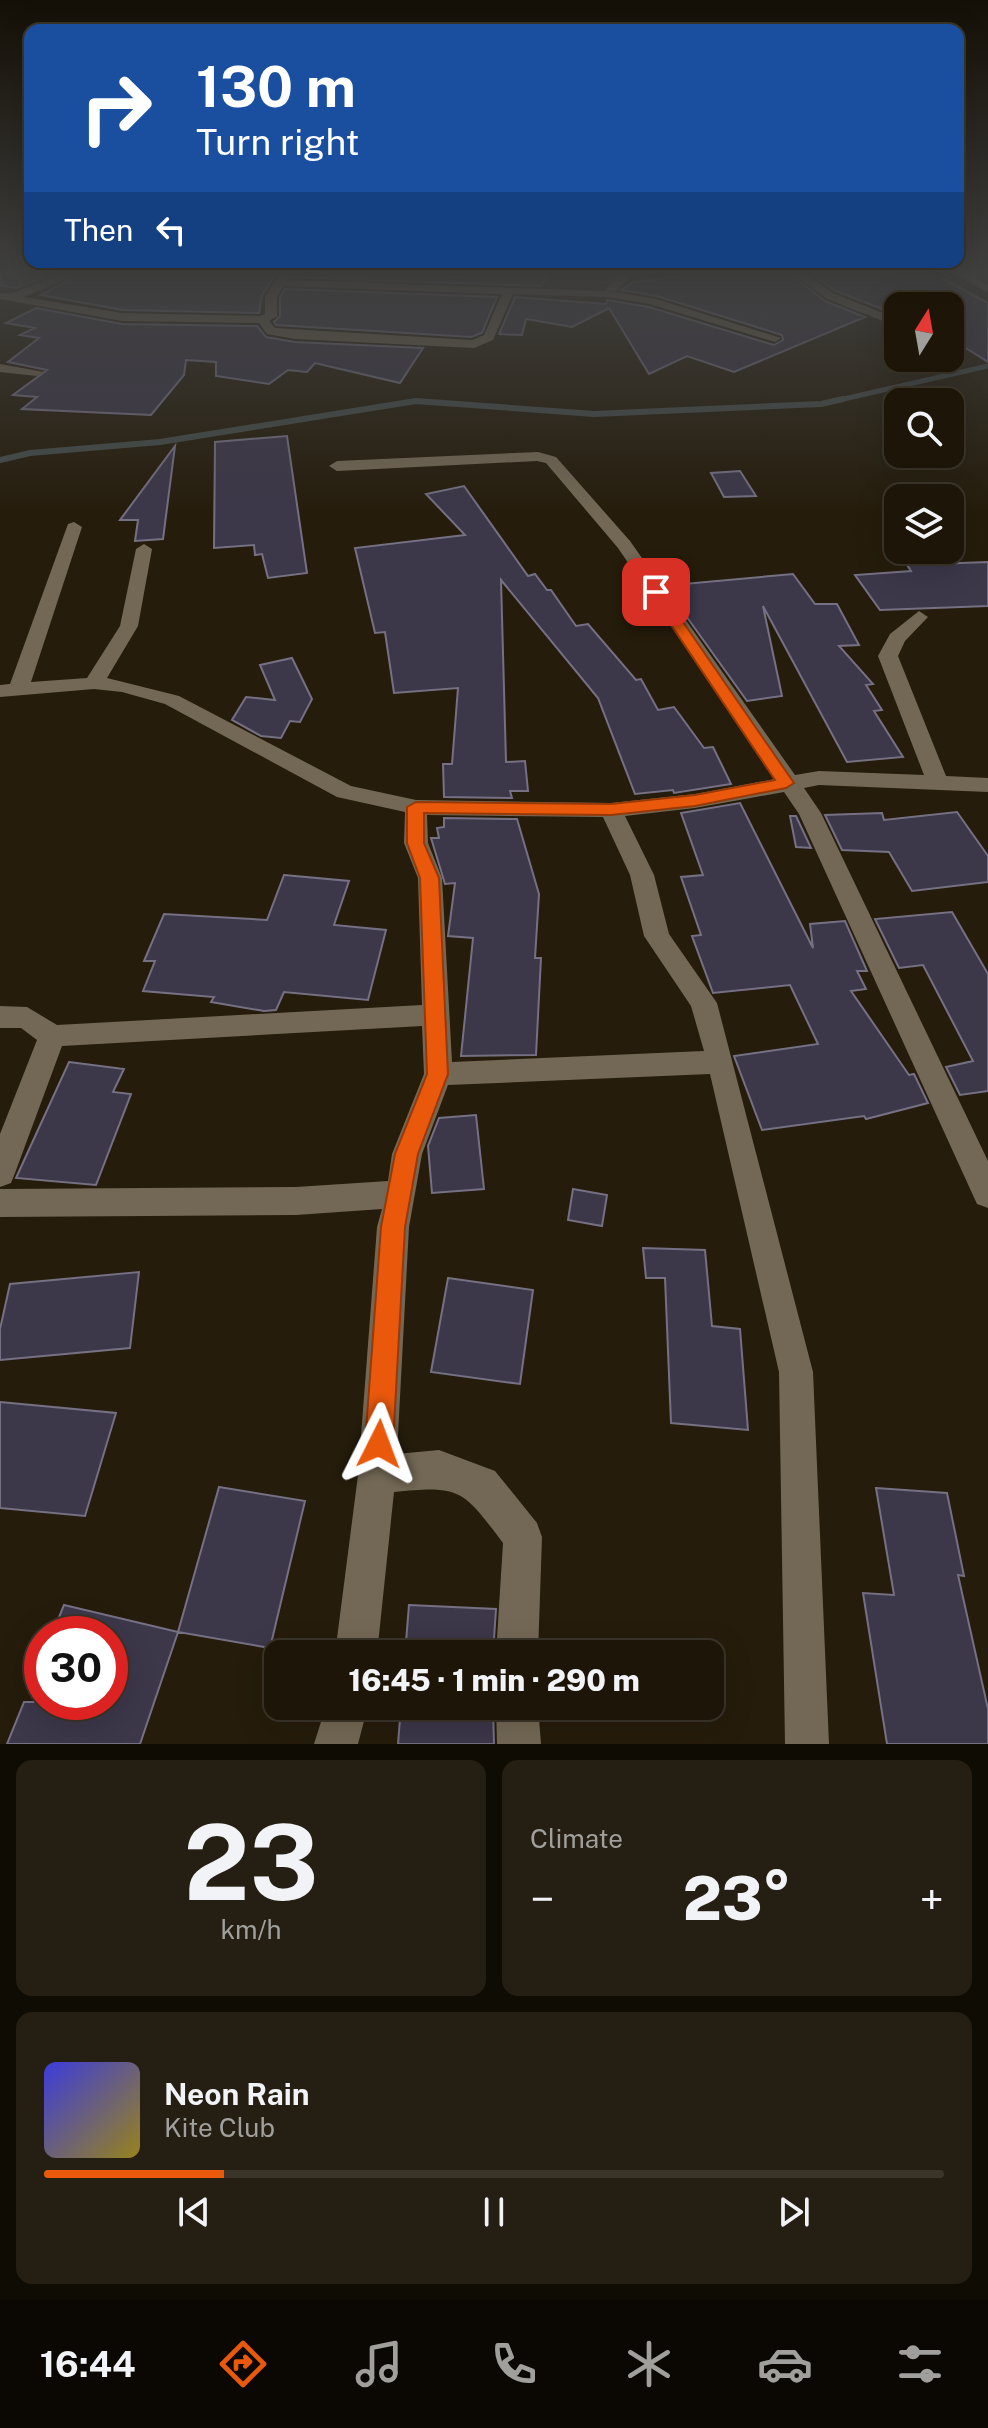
<!DOCTYPE html>
<html lang="en">
<head>
<meta charset="utf-8">
<style>
  body { margin:0; font-family:"Public Sans",sans-serif; background:#251e12; color:#f1f3f6; height:100vh; display:flex; flex-direction:column; font-size:30px; white-space:nowrap }
  * { box-sizing:border-box; margin:0 }
  p { font-size:26px; color:#a09f9c }
  .icon { flex:none; width:44px; height:44px; fill:none; stroke:currentColor; stroke-width:2; stroke-linecap:round; stroke-linejoin:round }
  .map { position:relative; height:1744px; overflow:hidden }
  .drawer { display:flex; flex-direction:column; gap:16px; padding:16px; background:#0f0c04; flex:1 }
  .drawer>* { flex:none }
  .hud { position:absolute; left:24px; top:24px; width:940px; height:244px; border-radius:16px; box-shadow:0 8px 32px #0002,0 0 0 2px #3a3429; background:#1a4fa0; color:#fff; overflow:hidden }
  .needle { width:52px; rotate:11deg }
  .controls { position:absolute; left:884px; top:292px; display:grid; gap:16px }
  .controls a { display:grid; place-items:center; width:80px; height:80px; border-radius:16px; background:#1c1508; box-shadow:0 8px 32px #0002,0 0 0 2px #3a3429; font-size:40px }
  .speed { position:absolute; left:24px; top:1616px; display:flex; gap:16px; font-size:40px; font-weight:700; text-align:center }
  .speed>* { display:grid; place-content:center; width:104px; height:104px; border-radius:50%; background:#1c1508; box-shadow:0 8px 32px #0002,0 0 0 2px #3a3429; line-height:1 }
  .speed .limit { border:12px solid #d22; background:#fff; color:#111 }
  .pin { position:absolute; display:grid; place-items:center; width:68px; height:68px; color:#fff; margin:-34px; border-radius:16px; box-shadow:0 4px 12px #0006 }
  .me { position:absolute; width:88px; margin:-44px; rotate:3deg; stroke-linejoin:round; filter:drop-shadow(0 0 6px #0008) }
  .turn { display:flex; align-items:center; gap:28px; height:168px; padding:0 40px; font-size:36px }
  .turn .icon { width:104px; height:104px; stroke-width:2.5 }
  .turn b { display:block; font-size:56px; line-height:68px }
  .then { display:flex; align-items:center; height:76px; padding:0 40px; background:#0003; gap:16px; font-size:30px }
  .big { font-size:60px; font-weight:800; line-height:1.1 }
  .drawer .widget { flex:1; display:flex; flex-direction:column; justify-content:center; gap:12px; min-width:0; padding:0 28px; border-radius:16px; background:#251e12 }
  .drawer .dial { align-items:center; gap:0 }
  .dial b { font-size:104px; line-height:1 }
  .song { display:flex; align-items:center; gap:24px }
  .cover { width:96px; height:96px; border-radius:12px; background:linear-gradient(135deg,hsl(240 70% 55%),hsl(50 70% 35%)) }
  .played { height:8px; border-radius:4px; background:linear-gradient(90deg,#ea580c 20%,#3a3429 20%) }
  .keys { display:flex; justify-content:space-around; direction:ltr }
  .heat { display:flex; justify-content:space-between; align-items:center; font-size:44px; direction:ltr }
  .drawer .tiles { flex:1; display:grid; gap:16px; grid-template-columns:1fr 1fr }
  .widget:last-child { grid-column:span 2 }
  .trip { position:absolute; left:264px; top:1640px; width:460px; height:80px; border-radius:16px; background:#1c1508; box-shadow:0 8px 32px #0002,0 0 0 2px #3a3429; font-weight:800; line-height:80px; text-align:center }
  .tab-bar { display:flex; height:128px; justify-content:space-around; align-items:center; background:#0b0803; color:#a09f9c }
  .tab-bar .icon { width:56px; height:56px }
  .tab-bar .selected { color:#ea580c }
  .tab-bar b { font-size:36px; color:#f1f3f6 }
  .map>svg:first-child { display:block }
  .lines { fill:none; stroke-linecap:round; stroke-linejoin:round }
  .stream-far1 { stroke:#444c49; stroke-width:5 }
  .stream { stroke:#444c49; stroke-width:6 }
  .building { fill:#3c3749; stroke:#757084; stroke-width:2 }
  .street { fill:#736855; fill-rule:evenodd }
  .route { fill:#ea580c; stroke:#983908; stroke-width:2 }
</style>
</head>
<body>
<div class="map">
<svg width="988" height="1744" viewBox="0 0 988 1744">
  <rect width="100%" height="100%" fill="#251c0b"/>
  <g class="lines">
    <path class="stream-far1" d="M835 401 988 366"/>
    <path class="stream" d="M0 460 30 453 160 442 416 401 594 414 821 404 843 399"/>
  </g>
  <path class="building" d="M1 272H58L16 288 0 285Z
    M84 272H277L262 295 259 313 122 310 41 295Z
    M294 272H388L464 278 467 272H551L541 286 292 277Z
    M718 272H788L825 301 865 317 734 372 687 356 649 374 609 308 572 327 526 319 522 335 499 334 515 297 606 304 607 300 649 307 774 345 783 340 782 335 657 296 621 290 633 282Z
    M808 272H931L988 303V362L950 338V306L895 304 882 309 836 291Z
    M285 289 497 297 482 333 471 337 276 325 274 322 280 316V298Z
    M36 308 122 324 257 326 266 337 295 342 423 348 400 383 315 363 307 372 288 370 269 384 216 376V362L186 360 184 375 151 415 22 409 37 397 13 395 47 370 8 362 39 338 20 335 35 328 6 323Z
    M287 436 307 573 268 578 262 554 255 555 254 545 214 548 215 442Z
    M175 446 163 539 135 541 138 520H120Z
    M740 471 756 496 724 497 711 473Z
    M464 486 528 576 535 574 547 590H551L576 626 588 624 636 680 641 679 658 710 674 707 704 748 713 747 731 784 674 793 673 790 635 794 598 698 501 580 506 762 525 761 528 791H510L512 798 444 797 443 764H452L458 688 394 693 385 632 375 633 355 548 465 535 426 494Z
    M988 562V606L880 610 855 575 911 571 907 565Z
    M793 574 815 604H837L859 645 839 646 873 684 866 685 882 710 874 711 903 757 847 762 763 606 782 696 747 701 681 609 686 608 672 585Z
    M292 658 312 699 300 722 290 721 281 738 261 736 232 720 246 697 275 700 260 665Z
    M740 803 813 948 810 924 845 921 867 971H857L866 989 851 991 909 1075 914 1074 928 1103 866 1119 864 1116 762 1130 734 1056 818 1044 790 985 713 993 692 936 701 935 681 877 703 875 681 813Z
    M957 812 988 856V882L912 891 889 852 842 850 825 815 882 813 884 820Z
    M790 816H796L811 848 796 847Z
    M444 818 517 819 539 894 535 958H541L536 1055 461 1056 473 938 448 936 455 883 445 884 431 838H439L437 828 444 827Z
    M284 875 349 881 334 925 386 930 368 1000 284 992 276 1010 264 1011 211 1002 214 997 143 991 155 961H144L164 914 267 920Z
    M952 912 988 974V1091L960 1095 946 1067 973 1061 923 965 899 968 875 919Z
    M69 1062 124 1069 113 1092 131 1094 96 1185 16 1178Z
    M476 1115 484 1189 432 1193 428 1146 439 1118Z
    M573 1189 607 1195 602 1226 568 1220Z
    M643 1248 705 1250 712 1326 740 1329 748 1430 671 1423 665 1278H646Z
    M139 1272 130 1348 0 1360V1329L10 1284Z
    M448 1278 533 1290 520 1384 431 1372Z
    M0 1402 116 1413 85 1516 0 1508Z
    M219 1487 305 1501 270 1648 178 1632Z
    M876 1488 947 1493 964 1576 958 1575 988 1709V1744H887L863 1593 894 1595Z
    M64 1605 178 1632 140 1744H7L24 1702H110V1634H52Z
    M409 1605 496 1609 493 1654H405Z
    M401 1706H493L494 1744H398Z"/>
  <g class="lines">
    <path class="street" d="M66 272H81L24 297 122 313 260 316 265 314V297L281 272H291L287 280 604 291 623 272H634L615 292 656 299 781 338 775 342 650 304 607 297 513 294 493 340 474 348 295 339 267 334 259 323 122 321 0 299V293L10 294ZM283 286 502 294 484 335 472 340 275 328 269 321 277 316V297Z
      M791 272H802L835 294 898 319V327L827 299Z
      M951 272H964L988 285V292Z
      M898 337V347L888 349V343Z
      M0 364 44 372 37 376 0 372Z
      M538 452 556 457 630 541 795 775 819 771 924 775 878 656 890 634 919 611 928 617 905 641 898 656 946 776 988 778V792L819 785 804 788 821 813 988 1161V1208L977 1204 799 814 784 792 695 808 625 816 654 875 669 934 717 1003 813 1372 829 1744H785L779 1372 710 1074 448 1085 422 1154 409 1227 397 1454 439 1450 495 1471 537 1523 542 1537 538 1654H496L503 1543C463 1490 461 1485 394 1492L377 1654H335L358 1475 377 1227 382 1209 296 1215 0 1217V1189L296 1187 388 1181 392 1154 424 1074 422 1026 62 1046 15 1173 11 1183 0 1187V1134L37 1040 21 1028H0V1006L27 1007 57 1025 422 1005 418 878 404 843 405 812 337 797 165 704 122 692 94 689 0 697V685L10 684 68 524 74 522 82 527 31 682 87 678 120 626 136 549 144 544 152 549 138 626 107 678 179 696 351 786 416 800 611 803 695 794 775 779 618 548 546 463 537 461 337 471 329 466 337 461ZM427 815 603 817 630 875 644 936 691 1006 704 1051 452 1062 442 878 428 843Z
      M326 1706H368L358 1744H314Z
      M496 1706H538L541 1744H497Z"/>
  </g>
  <linearGradient id="sky" x2="0" y2="1"><stop stop-color="#140f06"/><stop offset="0.53" stop-color="#40403f"/><stop offset="1" stop-color="#40403f" stop-opacity="0"/></linearGradient>
  <rect width="988" height="516" fill="url(#sky)"/>
  <path class="route" d="M656 588 661 590 794 783 786 788 695 806 611 815 424 813V843L439 878 448 1074 418 1154 405 1227 393 1444 389 1454 379 1458 369 1454 365 1444 381 1227 395 1154 427 1074 420 878 407 843V807L416 802 611 804 695 795 775 780 649 592Z"/>
</svg>
<div class="controls">
<a><svg class="needle" viewBox="-14 -14 28 28"><path d="M0-13l5 13h-10z" fill="#e53935"/><path d="M0 13l5-13h-10z" fill="#a09f9c"/></svg></a>
<a><svg class="icon" aria-label="search" viewBox="0 0 24 24"><circle cx="10" cy="10" r="6"/><path d="M15 15l6 6"/></svg></a>
<a><svg class="icon" aria-label="layers" viewBox="0 0 24 24"><path d="M12 4l9 5-9 5-9-5zM3 14l9 5 9-5"/></svg></a>
</div>
<div class="speed"><div class="limit">30</div></div>
<div class="pin" style="left:656px;top:592px;background:#d93025"><svg class="icon" aria-label="arrive" viewBox="0 0 24 24"><path d="M6 21V4h12l-3 4 3 4H6"/></svg></div>
<svg class="me" style="left:379px;top:1444px" viewBox="-20 -20 40 40"><path d="M0-17L14 15 0 8-14 15z" fill="#ea580c" stroke="#fff" stroke-width="4"/></svg>
<div class="trip">16:45 · 1 min · 290 m</div>
<div class="hud">
<div class="turn"><svg class="icon" aria-label="right" viewBox="0 0 24 24"><path d="M7 20v-9h11M14 6l5 5-5 5"/></svg><div><b>130 m</b>Turn right</div></div>
<div class="then">Then<svg class="icon" aria-label="left" viewBox="0 0 24 24"><path d="M17 20v-9H6M10 6l-5 5 5 5"/></svg></div>
</div>
</div>
<section class="drawer">
<div class="tiles">
<div class="widget dial"><b>23</b><p>km/h</p></div>
<div class="widget"><p>Climate</p>
<div class="heat"><a>−</a><b class="big">23°</b><a>+</a></div>
</div>
<div class="widget">
<div class="song"><i class="cover"></i><div><b>Neon Rain</b><p>Kite Club</p></div></div>
<div class="played"></div>
<div class="keys"><svg class="icon" aria-label="previous" viewBox="0 0 24 24"><path d="M18 5L8 12l10 7zM5 5v14"/></svg><svg class="icon" aria-label="pause" viewBox="0 0 24 24"><path d="M8 5v14M16 5v14"/></svg><svg class="icon" aria-label="next" viewBox="0 0 24 24"><path d="M6 5l10 7-10 7zM19 5v14"/></svg></div>
</div>
</div>
</section>
<nav class="tab-bar">
<b>16:44</b>
<svg class="icon selected" aria-label="directions" viewBox="0 0 24 24"><path d="M12 3l9 9-9 9-9-9zM9 14v-3h6M13 9l2 2-2 2"/></svg>
<svg class="icon" aria-label="music" viewBox="0 0 24 24"><path d="M9 18V5l10-2v13"/><circle cx="6" cy="18" r="3"/><circle cx="16" cy="16" r="3"/></svg>
<svg class="icon" aria-label="phone" viewBox="0 0 24 24"><path d="M5 4h4l2 5-3 2q2 4 5 5l2-3 5 2v4C11 20 4 13 5 4z"/></svg>
<svg class="icon" aria-label="climate" viewBox="0 0 24 24"><path d="M12 3v18M4 7l16 10M4 17L20 7"/></svg>
<svg class="icon" aria-label="car" viewBox="0 0 24 24"><path d="M5 17H2v-5l4-1 3-4h7l3 4 3 1v5h-3M9 17h6M6 11h13"/><circle cx="7" cy="17" r="2"/><circle cx="17" cy="17" r="2"/></svg>
<svg class="icon" aria-label="filters" viewBox="0 0 24 24"><path d="M4 7h16M4 17h16"/><circle cx="9" cy="7" r="2"/><circle cx="15" cy="17" r="2"/></svg>
</nav>
</body>
</html>
